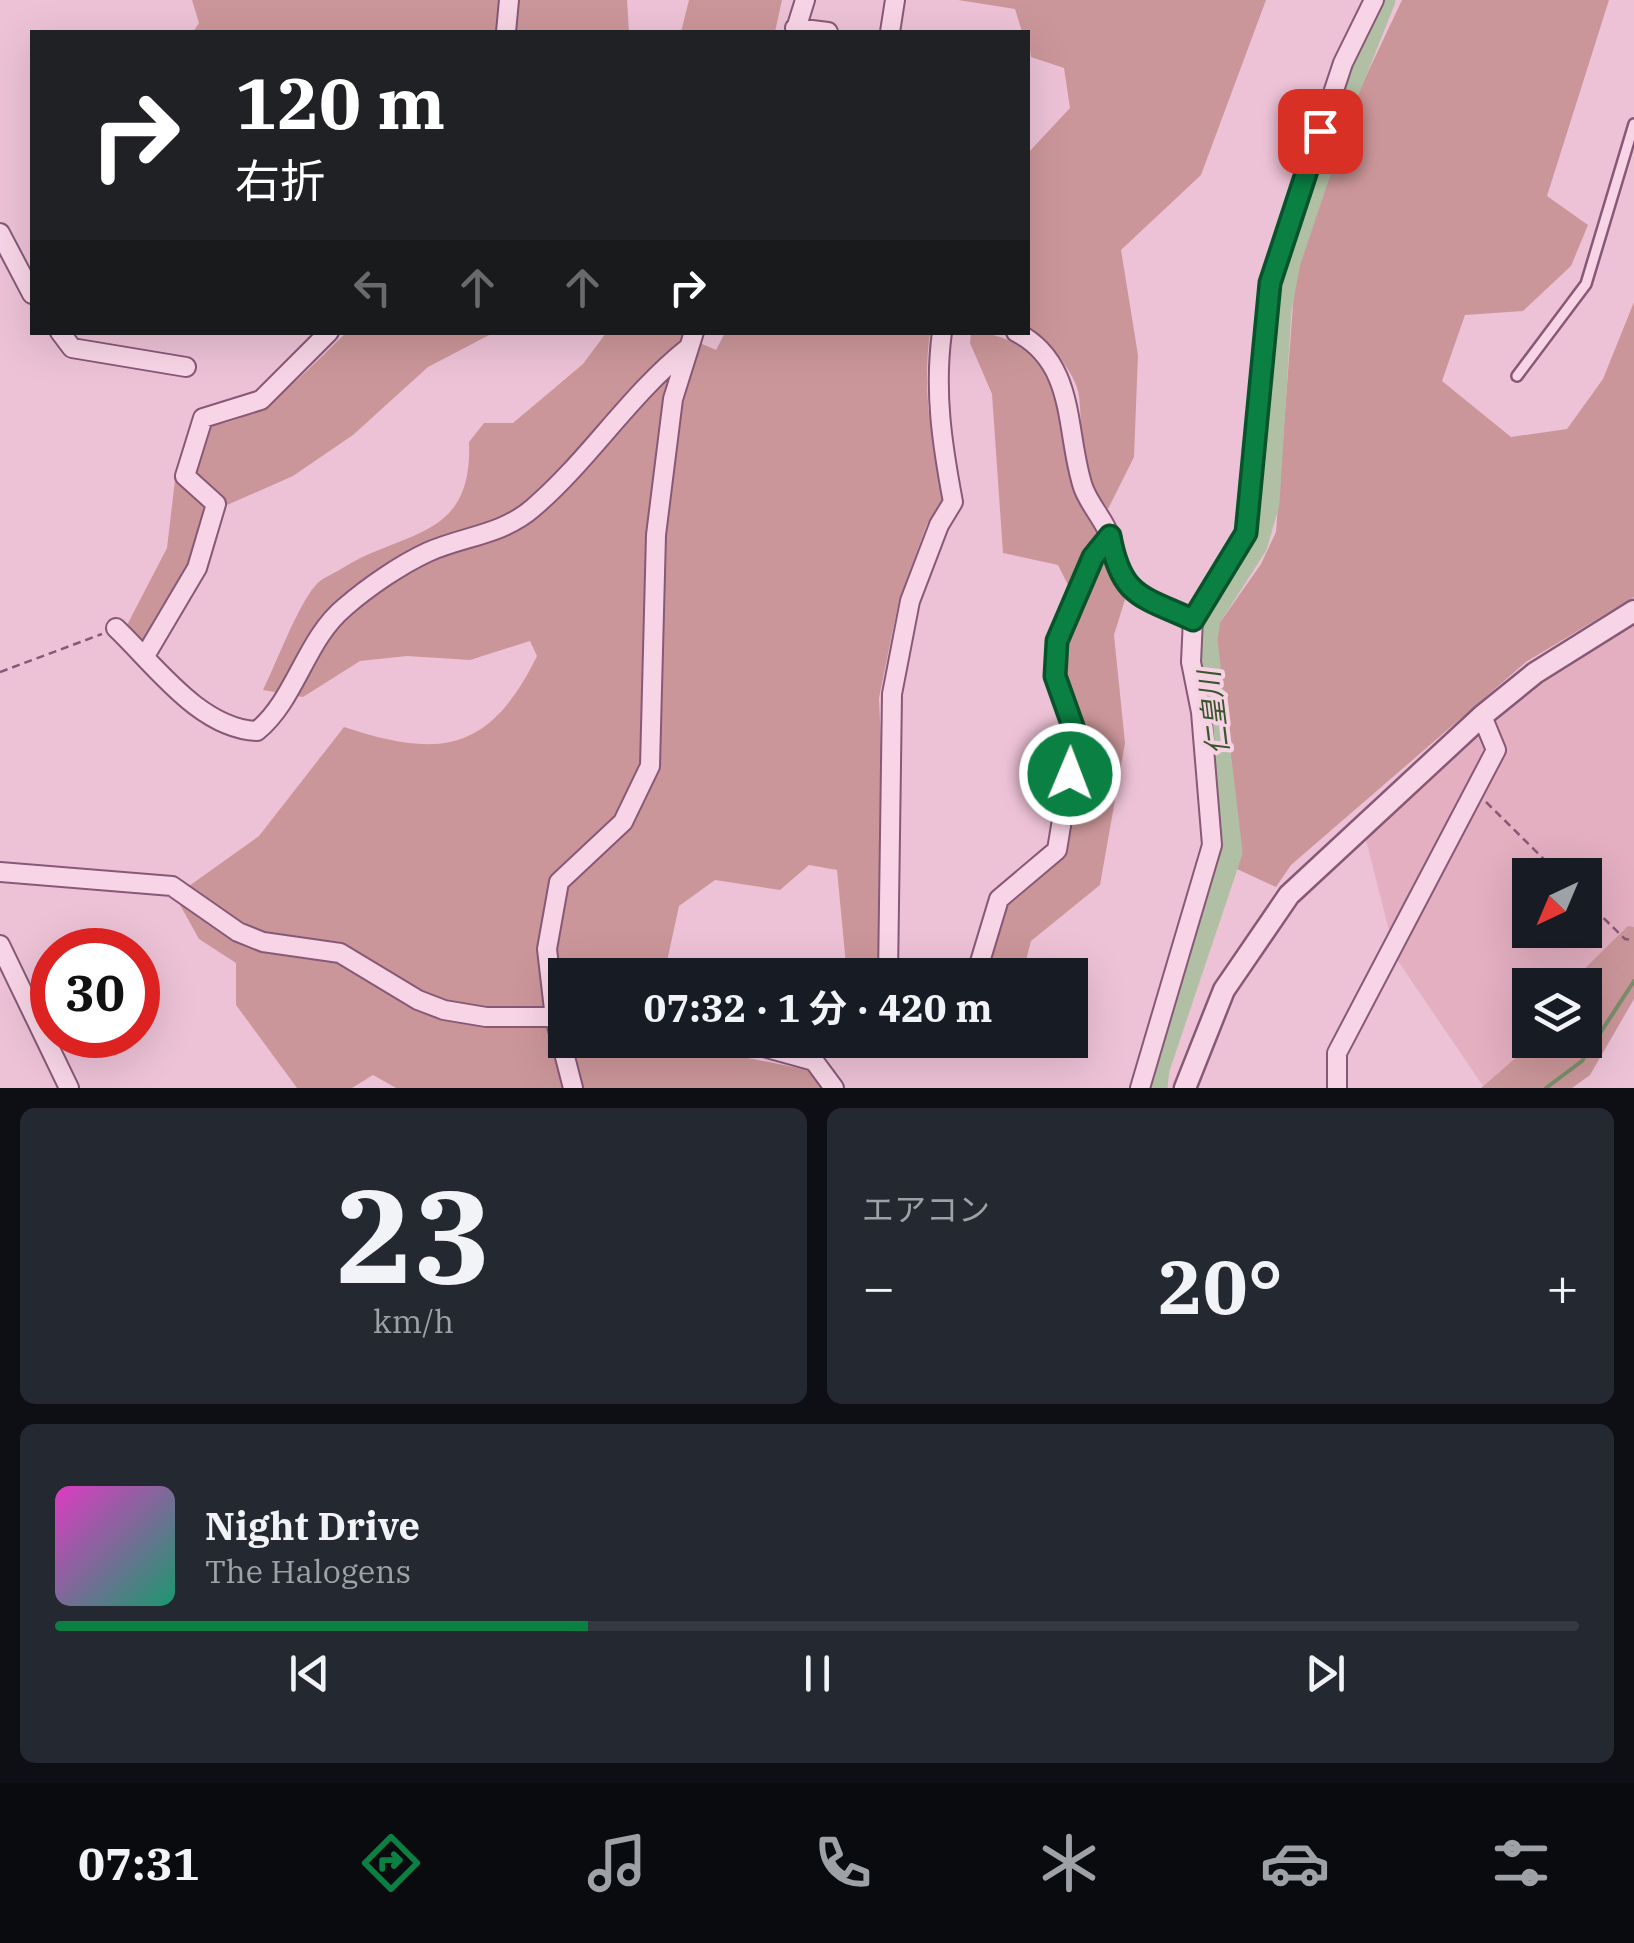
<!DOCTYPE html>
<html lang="ja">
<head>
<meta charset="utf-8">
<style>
  body { margin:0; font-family:"IBM Plex Serif","Noto Sans JP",serif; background:#242831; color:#f1f3f6; height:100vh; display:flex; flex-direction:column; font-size:38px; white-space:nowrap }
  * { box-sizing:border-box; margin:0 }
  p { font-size:32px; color:#9ea1a6 }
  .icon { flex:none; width:55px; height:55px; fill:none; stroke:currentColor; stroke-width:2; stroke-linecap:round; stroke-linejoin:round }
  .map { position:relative; height:1088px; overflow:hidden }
  .drawer { display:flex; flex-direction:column; gap:20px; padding:20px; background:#0d0f14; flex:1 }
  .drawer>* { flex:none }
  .hud { position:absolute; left:30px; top:30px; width:1000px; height:305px; border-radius:0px; box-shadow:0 10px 40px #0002; background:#202124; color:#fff; overflow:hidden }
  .needle { width:65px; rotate:224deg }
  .controls { position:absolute; left:1512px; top:858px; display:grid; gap:20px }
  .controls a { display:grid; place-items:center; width:90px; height:90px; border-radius:0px; background:#171b24; box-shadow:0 10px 40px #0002; font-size:50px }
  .speed { position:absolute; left:30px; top:928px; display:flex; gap:20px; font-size:50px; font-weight:700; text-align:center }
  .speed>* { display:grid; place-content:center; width:130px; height:130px; border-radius:50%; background:#171b24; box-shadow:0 10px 40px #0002; line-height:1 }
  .speed .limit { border:15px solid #d22; background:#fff; color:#111 }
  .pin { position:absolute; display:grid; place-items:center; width:85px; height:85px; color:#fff; margin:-42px; border-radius:20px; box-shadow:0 5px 15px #0006 }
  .me { position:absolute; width:110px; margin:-55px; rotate:1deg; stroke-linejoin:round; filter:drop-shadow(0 0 8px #0008) }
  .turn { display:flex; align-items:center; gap:35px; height:210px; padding:0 40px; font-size:45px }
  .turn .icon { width:130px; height:130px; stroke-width:2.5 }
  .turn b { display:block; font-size:70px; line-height:85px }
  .lanes { display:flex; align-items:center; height:95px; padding:0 40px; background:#0003; justify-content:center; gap:50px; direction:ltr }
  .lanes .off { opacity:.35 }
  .big { font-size:75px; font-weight:700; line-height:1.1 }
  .drawer .widget { flex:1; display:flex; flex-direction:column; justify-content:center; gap:15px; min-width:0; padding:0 35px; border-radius:15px; background:#242831 }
  .drawer .dial { align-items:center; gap:0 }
  .dial b { font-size:130px; line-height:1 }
  .song { display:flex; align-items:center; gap:30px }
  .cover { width:120px; height:120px; border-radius:15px; background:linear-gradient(135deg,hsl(310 70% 55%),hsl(160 70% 35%)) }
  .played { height:10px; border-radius:5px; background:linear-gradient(90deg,#0b8043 35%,#363941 35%) }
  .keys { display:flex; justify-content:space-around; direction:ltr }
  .heat { display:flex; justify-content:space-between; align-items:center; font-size:55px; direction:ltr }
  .drawer .tiles { flex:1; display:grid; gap:20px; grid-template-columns:1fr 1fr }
  .widget:last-child { grid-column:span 2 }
  .trip { position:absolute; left:548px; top:958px; width:540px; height:100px; border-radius:0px; background:#171b24; box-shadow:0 10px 40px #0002; font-weight:700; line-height:100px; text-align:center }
  .tabs { display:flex; height:160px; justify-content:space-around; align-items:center; background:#090b0e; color:#9ea1a6 }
  .tabs .icon { width:70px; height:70px }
  .tabs .selected { color:#0b8043 }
  .tabs b { font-size:45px; color:#f1f3f6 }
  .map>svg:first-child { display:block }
  .farmland { fill:#e3afc1; fill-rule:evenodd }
  .green { fill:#cb9699 }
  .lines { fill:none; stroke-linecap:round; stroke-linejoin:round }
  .stream { stroke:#7a8e6b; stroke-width:4 }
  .river { stroke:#b1c0a4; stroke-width:25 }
  .service-casing { stroke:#875977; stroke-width:14 }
  .minor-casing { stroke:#875977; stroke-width:22 }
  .tertiary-casing { stroke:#875977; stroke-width:25 }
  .path { stroke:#875977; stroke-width:2.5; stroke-dasharray:8 5; stroke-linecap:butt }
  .service { stroke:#f8d5e6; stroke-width:9 }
  .minor { stroke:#f8d5e6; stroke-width:18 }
  .tertiary { stroke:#f8d5e6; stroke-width:20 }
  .route-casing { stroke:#07532c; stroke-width:25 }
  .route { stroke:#0b8043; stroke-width:18 }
  .labels { text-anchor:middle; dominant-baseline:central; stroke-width:8; stroke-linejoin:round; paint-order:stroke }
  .water-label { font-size:28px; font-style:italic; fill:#37562d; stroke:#f5d1e2 }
</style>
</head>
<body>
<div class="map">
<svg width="1634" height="1088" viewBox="0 0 1634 1088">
  <rect width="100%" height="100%" fill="#edc2d6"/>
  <path class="farmland" d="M1634 621V927H1628L1568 985H1530V1040H1536L1483 1086 1396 958 1366 840 1539 681ZM1530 875H1585V930H1530Z"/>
  <path class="green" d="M192 0H627L629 32H193L199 23Z
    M689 0H782L775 32H681Z
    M958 0H1266L1201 175 1121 250 1138 355 1134 457 1108 509C1076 469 1084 443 1079 396 1077 374 1046 338 1028 327V153L1070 108 1064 68 1031 57 1028 32H1022L1015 9Z
    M1402 0H1609L1547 196 1588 225 1571 266 1523 311 1465 315 1442 381 1511 437 1567 429 1603 379 1634 302V597L1526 662 1291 865 1276 887 1237 869 1214 631 1261 564 1276 532 1296 265 1350 110Z
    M971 332C1013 333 1049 360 1060 402 1064 419 1061 438 1065 455 1072 485 1088 506 1100 532 1112 560 1102 570 1127 593L1114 635 1125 743 1100 885 1031 941 1022 975H985L1007 903 1062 857 1086 730 1069 687 1063 652 1069 587 1058 565 1003 553 992 394 970 343Z
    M346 333H493L428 367 353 435 293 476 227 505 213 497 191 565 140 648 126 627 167 548 175 480 191 427C259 428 300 376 346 333Z
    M606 333H677L716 350 725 333H930C922 390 931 441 944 498L927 524 899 600 879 698 883 788 877 975H847L837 870 809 865 780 890 715 880 679 906 664 975H565V1040H697L707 1050 809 1070 822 1088H396L373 1075 352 1088H297L236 1005V963L199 939 175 896 259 836 344 727C440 759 490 752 537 656L530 641 470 660 407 656 360 661 303 697 263 690C276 664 297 607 315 586 320 579 333 574 341 569 404 529 473 541 469 442L484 423H513L583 364Z
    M1628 926 1634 927V999L1590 1075 1572 1088H1481L1536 1040H1585V985H1568Z
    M868 1040H984L972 1050 888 1055Z"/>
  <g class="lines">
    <path class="stream" d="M1546 1088 1582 1061 1634 981"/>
    <path class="river" d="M1155 1088 1157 1069 1230 852 1205 641 1208 618 1255 545 1267 503 1279 310 1288 262 1338 113 1383 0"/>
    <g class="service-casing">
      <path id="service" d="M1517 376 1586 284 1634 124"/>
    </g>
    <g class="minor-casing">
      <path id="minor" d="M795 28 828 32
        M506 32 509 0
        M795 32 805 0
        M890 32 895 0
        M0 233 32 294
        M60 332 72 348 186 367
        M1016 332C1077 363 1065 432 1083 487 1089 504 1102 517 1109 534 1119 557 1114 577 1137 594 1153 605 1176 612 1193 619
        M116 628C155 665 200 729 257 731 296 699 305 640 345 607 368 587 400 565 428 552 464 536 502 535 533 508 590 459 629 395 688 348
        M145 656 197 568 216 504 185 476 203 418 261 400 329 332
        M0 872 172 886 238 932 263 942 340 953 418 1000 444 1010 486 1017H565
        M0 945 69 1088
        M888 975 892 694 910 601 939 525 953 502C942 444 934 391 942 332
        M976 975 999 899 1057 850 1076 735 1055 676 1057 641 1093 557 1110 536
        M706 1040 760 1046 814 1061 834 1088
        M573 1088 555 1018 547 949 559 882 623 822 650 766 656 535 673 399 694 332
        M1140 1088 1212 845 1201 712 1191 662 1193 619 1246 533 1270 283 1343 63 1374 0
        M1337 1088V1053L1496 750 1482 716"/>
    </g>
    <g class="tertiary-casing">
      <path id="tertiary" d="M1185 1088 1224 990 1289 895 1482 716 1535 673 1634 611"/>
    </g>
    <path class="path" d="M0 672 102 634
      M1486 802 1560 875
      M1585 900 1625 939 1634 940"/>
    <use href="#service" class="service"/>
    <use href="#minor" class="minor"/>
    <use href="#tertiary" class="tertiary"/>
  </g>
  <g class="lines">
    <g class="route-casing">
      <path id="route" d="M1070 774 1076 735 1055 676 1057 641 1093 557 1110 536C1121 597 1141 596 1193 620L1246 533 1270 283 1320 131"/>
    </g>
    <use href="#route" class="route"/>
  </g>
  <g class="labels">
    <g class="water-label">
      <text transform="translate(1213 713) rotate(-97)">仁皇川</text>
    </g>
  </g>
</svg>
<div class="controls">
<a><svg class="needle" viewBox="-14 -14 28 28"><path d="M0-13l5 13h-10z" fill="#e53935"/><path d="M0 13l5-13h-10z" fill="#9ea1a6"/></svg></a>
<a><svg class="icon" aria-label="layers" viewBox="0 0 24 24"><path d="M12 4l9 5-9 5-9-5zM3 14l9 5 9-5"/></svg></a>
</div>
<div class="speed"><div class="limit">30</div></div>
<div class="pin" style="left:1320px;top:131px;background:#d93025"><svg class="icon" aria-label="arrive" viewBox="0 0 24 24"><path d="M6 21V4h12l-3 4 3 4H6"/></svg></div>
<svg class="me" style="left:1070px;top:774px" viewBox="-20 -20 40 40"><circle r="17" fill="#0b8043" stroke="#fff" stroke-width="3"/><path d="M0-11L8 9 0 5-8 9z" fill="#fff"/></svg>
<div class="trip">07:32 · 1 分 · 420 m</div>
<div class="hud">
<div class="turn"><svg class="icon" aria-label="right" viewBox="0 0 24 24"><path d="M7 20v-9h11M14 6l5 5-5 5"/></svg><div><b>120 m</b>右折</div></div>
<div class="lanes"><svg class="icon off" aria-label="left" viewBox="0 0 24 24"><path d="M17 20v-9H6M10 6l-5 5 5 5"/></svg><svg class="icon off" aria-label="ahead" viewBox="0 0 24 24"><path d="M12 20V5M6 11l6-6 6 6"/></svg><svg class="icon off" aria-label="ahead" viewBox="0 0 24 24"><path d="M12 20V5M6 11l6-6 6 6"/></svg><svg class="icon" aria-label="right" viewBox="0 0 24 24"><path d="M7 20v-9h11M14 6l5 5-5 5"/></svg></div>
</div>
</div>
<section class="drawer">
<div class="tiles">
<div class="widget dial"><b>23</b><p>km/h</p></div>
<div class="widget"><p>エアコン</p>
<div class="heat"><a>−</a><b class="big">20°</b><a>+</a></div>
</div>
<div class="widget">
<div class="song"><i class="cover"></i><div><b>Night Drive</b><p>The Halogens</p></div></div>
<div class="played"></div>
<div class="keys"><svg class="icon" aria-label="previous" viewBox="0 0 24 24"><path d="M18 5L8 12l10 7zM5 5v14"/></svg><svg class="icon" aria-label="pause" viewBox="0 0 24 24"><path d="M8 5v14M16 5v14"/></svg><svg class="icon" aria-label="next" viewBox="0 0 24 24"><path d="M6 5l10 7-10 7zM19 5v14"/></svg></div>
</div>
</div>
</section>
<nav class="tabs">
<b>07:31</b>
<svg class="icon selected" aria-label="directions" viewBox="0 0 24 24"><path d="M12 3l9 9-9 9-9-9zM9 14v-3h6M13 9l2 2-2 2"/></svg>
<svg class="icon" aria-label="music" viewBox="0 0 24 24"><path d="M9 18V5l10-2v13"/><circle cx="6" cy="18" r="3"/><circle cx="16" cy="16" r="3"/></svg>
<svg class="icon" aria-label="phone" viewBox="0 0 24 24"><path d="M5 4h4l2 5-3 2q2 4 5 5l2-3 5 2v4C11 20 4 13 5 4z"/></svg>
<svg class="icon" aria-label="climate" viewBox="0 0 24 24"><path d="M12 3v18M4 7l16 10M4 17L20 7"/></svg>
<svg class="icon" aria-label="car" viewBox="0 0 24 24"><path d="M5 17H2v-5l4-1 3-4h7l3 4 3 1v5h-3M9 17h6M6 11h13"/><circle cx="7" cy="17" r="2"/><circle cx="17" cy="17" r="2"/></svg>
<svg class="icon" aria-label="filters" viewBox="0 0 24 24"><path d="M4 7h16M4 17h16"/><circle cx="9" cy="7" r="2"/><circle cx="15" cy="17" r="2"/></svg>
</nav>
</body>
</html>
